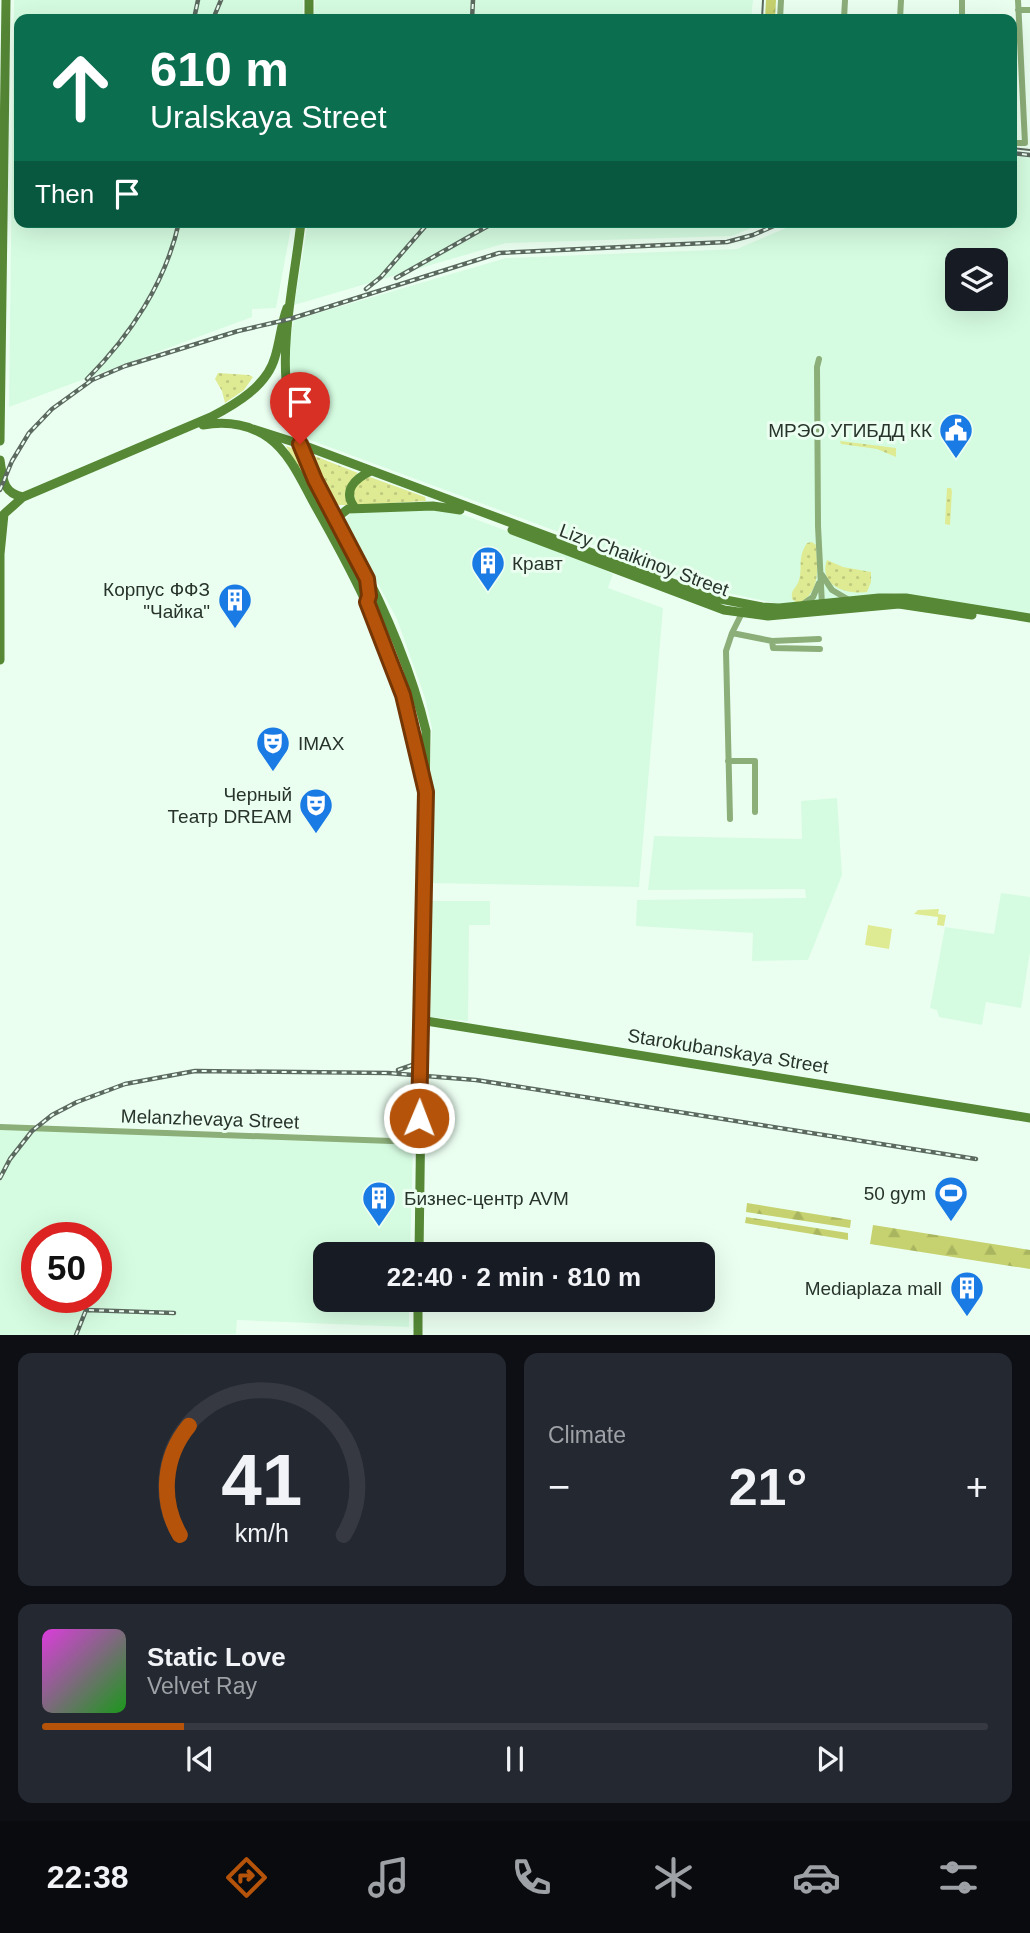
<!DOCTYPE html>
<html lang="en">
<head>
<meta charset="utf-8">
<style>
  body { margin:0; font-family:Arial,sans-serif; background:#242831; color:#f1f3f6; height:100vh; display:flex; flex-direction:column; font-size:26px; white-space:nowrap }
  * { box-sizing:border-box; margin:0 }
  p { font-size:23px; color:#9ea1a6 }
  .icon { flex:none; width:38px; height:38px; fill:none; stroke:currentColor; stroke-width:2; stroke-linecap:round; stroke-linejoin:round }
  .map { position:relative; height:1335px; overflow:hidden }
  .drawer { display:flex; flex-direction:column; gap:18px; padding:18px; background:#0d0f14; flex:1 }
  .drawer>* { flex:none }
  .top-card { position:absolute; left:14px; top:14px; width:1003px; height:214px; border-radius:14px; box-shadow:0 7px 28px #0002; background:#0b6e4f; color:#fff; overflow:hidden }
  .tools { position:absolute; left:945px; top:248px; display:grid; gap:14px }
  .tools a { display:grid; place-items:center; width:63px; height:63px; border-radius:14px; background:#171b24; box-shadow:0 7px 28px #0002; font-size:35px }
  .speed { position:absolute; left:21px; top:1222px; display:flex; gap:14px; font-size:35px; font-weight:700; text-align:center }
  .speed>* { display:grid; place-content:center; width:91px; height:91px; border-radius:50%; background:#171b24; box-shadow:0 7px 28px #0002; line-height:1 }
  .speed .limit { border:10px solid #d22; background:#fff; color:#111 }
  .pin { position:absolute; display:grid; place-items:center; width:60px; height:60px; color:#fff; margin:-72px -30px; border-radius:50% 50% 50% 0; rotate:-45deg; box-shadow:0 0 7px #0007 }
  .pin .icon { rotate:45deg }
  .me { position:absolute; width:77px; margin:-38px; rotate:1deg; stroke-linejoin:round; filter:drop-shadow(0 0 5px #0008) }
  .turn { display:flex; align-items:center; gap:24px; height:147px; padding:0 21px; font-size:32px }
  .turn .icon { width:91px; height:91px; stroke-width:2.5 }
  .turn b { display:block; font-size:49px; line-height:60px }
  .then { display:flex; align-items:center; height:66px; padding:0 21px; background:#0003; gap:14px; font-size:26px }
  .big { font-size:52px; font-weight:600; line-height:1.1 }
  .drawer .tile { flex:1; display:flex; flex-direction:column; justify-content:center; gap:10px; min-width:0; padding:0 24px; border-radius:14px; background:#242831 }
  .drawer .dial { align-items:center; gap:0 }
  .dial svg { height:182px; overflow:visible; fill:none; stroke:#363941; stroke-width:7; stroke-linecap:round; text-anchor:middle }
  .dial text { fill:#f1f3f6; stroke:none }
  .song { display:flex; align-items:center; gap:21px }
  .cover { width:84px; height:84px; border-radius:10px; background:linear-gradient(135deg,hsl(300 70% 55%),hsl(120 70% 35%)) }
  .played { height:7px; border-radius:4px; background:linear-gradient(90deg,#b45309 15%,#363941 15%) }
  .keys { display:flex; justify-content:space-around; direction:ltr }
  .heat { display:flex; justify-content:space-between; align-items:center; font-size:38px; direction:ltr }
  .drawer .tiles { flex:1; display:grid; gap:18px; grid-template-columns:1fr 1fr }
  .tile:last-child { grid-column:span 2 }
  .trip { position:absolute; left:313px; top:1242px; width:402px; height:70px; border-radius:14px; background:#171b24; box-shadow:0 7px 28px #0002; font-weight:600; line-height:70px; text-align:center }
  .tab-bar { display:flex; height:112px; justify-content:space-around; align-items:center; background:#090b0e; color:#9ea1a6 }
  .tab-bar .icon { width:49px; height:49px }
  .tab-bar .selected { color:#b45309 }
  .tab-bar b { font-size:32px; color:#f1f3f6 }
  .map>svg:first-child { display:block }
  .built { fill:#d5fce1; fill-rule:evenodd }
  .grass { fill:url(#grass-dots) }
  .forest { fill:url(#forest-firs) }
  .green { fill:#dfeb93 }
  .lines { fill:none; stroke-linecap:round; stroke-linejoin:round }
  .street { stroke:#8cae79; stroke-width:6 }
  .secondary { stroke:#568836; stroke-width:9 }
  .tram { stroke:#5b695f; stroke-width:2 }
  .rail-casing { stroke:#5b695f; stroke-width:4.5 }
  .rail { stroke:#ebfff1; stroke-width:2; stroke-dasharray:5; stroke-linecap:butt }
  .route-casing { stroke:#753606; stroke-width:18 }
  .route { stroke:#b45309; stroke-width:12 }
  .labels { text-anchor:middle; dominant-baseline:central; stroke-width:6; stroke-linejoin:round; paint-order:stroke }
  .poi-label { font-size:19px; fill:#28342b; stroke:#ebfff1; text-anchor:end }
  .street-label { font-size:19px; fill:#28342b; stroke:#ebfff1 }
</style>
</head>
<body>
<div class="map">
<svg width="1030" height="1335" viewBox="0 0 1030 1335">
  <defs>
    <pattern id="grass-dots" width="8" height="8" patternUnits="userSpaceOnUse" patternTransform="scale(1.75)"><rect width="8" height="8" fill="#dfeb93"/><path d="M2 2h.1M6 6h.1" fill="none" stroke="#bfca7f" stroke-width="1.8" stroke-linecap="round"/></pattern>
    <pattern id="forest-firs" width="22" height="20" patternUnits="userSpaceOnUse" patternTransform="scale(1.75)"><rect width="22" height="20" fill="#c6d26f"/><path d="M5 1l3.5 6h-7zM16 11l3.5 6h-7z" fill="#aab560"/></pattern>
  </defs>
  <rect width="100%" height="100%" fill="#ebfff1"/>
  <path class="built" d="M14 0H303V19H19V222H292L276 308 252 309V317L9 407Z
    M315 0H753L751 19H314Z
    M1012 154 1030 156V614L895 593 798 604H779L718 591 302 437 289 376 290 338 294 320 506 258 737 249 800 222H1012ZM957 261H996V299H957Z
    M308 222H766L732 236 506 243 294 305Z
    M434 509 459 513 578 558 613 574 608 588 663 608 639 887 425 883 432 728 425 698 397 619 344 521 350 514 359 511Z
    M837 798 842 875 808 960 752 961 753 933 636 926 637 900 806 898 805 889 648 890 654 836 802 839 801 801Z
    M1001 893 1030 897V952L1021 1008 986 1002 982 1025 939 1017 937 1010 930 1008 945 927 994 934Z
    M431 901H490V925H469L468 1021 430 1017Z
    M0 1129 413 1144 410 1255H326V1300H409V1327L237 1320 236 1334 0 1335ZM37 1237H96V1297H37Z"/>
  <path class="grass" d="M218 373 249 375 253 377 244 390 225 403 222 391 215 379Z
    M840 441 896 448V457L877 449 841 444Z
    M286 446 297 450 368 585 366 586Z
    M307 453 358 473C348 482 343 491 348 505H335Z
    M370 477 425 497 426 501 356 505 353 490 362 478Z
    M947 488H951L952 491 950 525 945 524Z
    M812 542 816 545C817 569 822 591 798 604L792 599C791 590 794 590 798 583 804 568 796 560 807 543Z
    M827 560 843 567 871 572V582L867 592C847 595 818 586 827 560Z
    M374 599C389 634 403 668 413 705L412 706Z"/>
  <path class="forest" d="M766 0H776L775 19H765Z
    M747 1203 851 1220 850 1228 746 1212Z
    M746 1217 848 1233V1240L745 1223Z
    M873 1225 1030 1250V1269L870 1244Z"/>
  <path class="green" d="M939 909 938 914 946 915 944 926 937 925 938 917 914 914 918 910Z
    M868 925 892 929 889 949 865 945Z"/>
  <g class="lines">
    <path class="street" d="M962 0V19
      M1018 10H1030
      M780 19 781 0
      M844 19 845 0
      M900 19 901 0
      M1012 143H1025L1018 0
      M819 359 817 367 818 526 822 605
      M822 575 832 590 849 600
      M803 604 813 597 819 583
      M732 633 772 641 773 648 820 649
      M772 641 819 639
      M728 761H755V812
      M730 819 726 651 732 633 742 613
      M0 1127 419 1142"/>
    <path class="secondary" d="M309 19V0
      M301 222C295 277 279 344 288 397 297 454 328 503 355 553 385 609 411 669 426 731L419 1255
      M203 425C226 421 249 424 269 438 291 454 303 484 316 507 350 567 382 629 403 695 411 720 416 747 422 773
      M253 429 300 444 710 597 762 607 779 608 879 598H906L1030 618
      M0 441 6 0
      M0 460C3 478 2 493 23 497
      M355 508C342 491 354 479 371 471
      M339 523V516L348 509 433 506 460 510
      M512 530 724 610 768 616 899 604 972 615
      M0 552V660
      M0 554 4 514 23 497 211 417C236 404 267 386 275 357 280 341 281 324 287 308
      M420 1020 1030 1118
      M418 1335V1300"/>
    <path class="tram" d="M762 19 763 0
      M1012 148 1030 150"/>
    <g class="rail-casing">
      <path id="rail" d="M194 19 198 0
        M213 19 221 0
        M472 19 473 0
        M1012 153 1030 155
        M396 278 495 222
        M366 289 381 277 429 222
        M87 379C130 336 166 282 179 222
        M0 490 12 461 29 433 52 409 92 380 125 366 238 331 290 319 499 253 727 242 753 235 783 222
        M398 1070 424 1061
        M0 1178 10 1159 32 1131 52 1115 77 1102 125 1084 195 1071 388 1073 476 1080 976 1159
        M76 1335 86 1310 174 1313"/>
    </g>
    <use href="#rail" class="rail"/>
  </g>
  <g class="lines">
    <g class="route-casing">
      <path id="route" d="M300 444 315 480 367 579 369 596 367 602 403 695 426 792 419 1118"/>
    </g>
    <use href="#route" class="route"/>
  </g>
  <defs>
    <g id="civic-pin" transform="scale(1.75)"><path d="M0 17L-7.5 6A9.5 9.5 0 1 1 7.5 6Z" fill="#1b7be4" stroke="#ebfff1"/><path d="M-.6-6.5H3V-4.5H.6V-3L4-1V1h2V6H-6V1h2V-1L-.6-3ZM-1.2 2.5V6h2.4V2.5Z" fill="#fff"/></g>
    <g id="building-pin" transform="scale(1.75)"><path d="M0 17L-7.5 6A9.5 9.5 0 1 1 7.5 6Z" fill="#1b7be4" stroke="#ebfff1"/><path d="M-4-6H4V6H1V3H-1V6H-4ZM-2.5-4.3h1.7v1.8h-1.7ZM.8-4.3h1.7v1.8H.8ZM-2.5-1h1.7V.8h-1.7ZM.8-1h1.7V.8H.8Z" fill="#fff"/></g>
    <g id="theatre-pin" transform="scale(1.75)"><path d="M0 17L-7.5 6A9.5 9.5 0 1 1 7.5 6Z" fill="#1b7be4" stroke="#ebfff1"/><path d="M-5-5.5Q0-4 5-5.5V0Q5 5 0 6Q-5 5-5 0ZM-3.3-2.5H-1v1.5H-3.3ZM1-2.5H3.3v1.5H1ZM-2.8 1Q0 5.5 2.8 1Z" fill="#fff"/></g>
    <g id="stadium-pin" transform="scale(1.75)"><path d="M0 17L-7.5 6A9.5 9.5 0 1 1 7.5 6Z" fill="#1b7be4" stroke="#ebfff1"/><path d="M0-5a6.5 5 0 1 0 0 10a6.5 5 0 1 0 0-10ZM-3.5-1.8h7v3.6h-7Z" fill="#fff"/></g>
  </defs>
  <g fill-rule="evenodd">
    <use href="#civic-pin" x="956" y="430"/>
    <use href="#building-pin" x="488" y="563"/>
    <use href="#building-pin" x="235" y="600"/>
    <use href="#theatre-pin" x="273" y="743"/>
    <use href="#theatre-pin" x="316" y="805"/>
    <use href="#stadium-pin" x="951" y="1193"/>
    <use href="#building-pin" x="379" y="1198"/>
    <use href="#building-pin" x="967" y="1288"/>
  </g>
  <g class="labels">
    <g class="poi-label">
      <text x="932" y="430">МРЭО УГИБДД КК</text>
      <text x="512" y="563" text-anchor="start">Кравт</text>
      <text x="210" y="589">Корпус ФФЗ<tspan x="210" dy="22">"Чайка"</tspan></text>
      <text x="298" y="743" text-anchor="start">IMAX</text>
      <text x="292" y="794">Черный<tspan x="292" dy="22">Театр DREAM</tspan></text>
      <text x="926" y="1193">50 gym</text>
      <text x="404" y="1198" text-anchor="start">Бизнес-центр AVM</text>
      <text x="942" y="1288">Mediaplaza mall</text>
    </g>
    <g class="street-label">
      <text transform="translate(644 560) rotate(20)">Lizy Chaikinoy Street</text>
      <text transform="translate(728 1051) rotate(9)">Starokubanskaya Street</text>
      <text transform="translate(210 1119) rotate(2)">Melanzhevaya Street</text>
    </g>
  </g>
</svg>
<div class="tools">
<a><svg class="icon" aria-label="layers" viewBox="0 0 24 24"><path d="M12 4l9 5-9 5-9-5zM3 14l9 5 9-5"/></svg></a>
</div>
<div class="speed"><div class="limit">50</div></div>
<div class="pin" style="left:300px;top:444px;background:#d93025"><svg class="icon" aria-label="arrive" viewBox="0 0 24 24"><path d="M6 21V4h12l-3 4 3 4H6"/></svg></div>
<svg class="me" style="left:419px;top:1118px" viewBox="-20 -20 40 40"><circle r="17" fill="#b45309" stroke="#fff" stroke-width="3"/><path d="M0-11L8 9 0 5-8 9z" fill="#fff"/></svg>
<div class="trip">22:40 · 2 min · 810 m</div>
<div class="top-card">
<div class="turn"><svg class="icon" aria-label="ahead" viewBox="0 0 24 24"><path d="M12 20V5M6 11l6-6 6 6"/></svg><div><b>610 m</b>Uralskaya Street</div></div>
<div class="then">Then<svg class="icon" aria-label="arrive" viewBox="0 0 24 24"><path d="M6 21V4h12l-3 4 3 4H6"/></svg></div>
</div>
</div>
<section class="drawer">
<div class="tiles">
<div class="tile dial"><svg viewBox="0 0 100 80">
<path d="M14 69A42 42 0 1 1 86 69"/>
<path d="M14 69A42 42 0 0 1 18 21" stroke="#b45309"/>
<text x="50" y="56" font-size="32" font-weight="700">41</text>
<text x="50" y="72" font-size="11">km/h</text>
</svg></div>
<div class="tile"><p>Climate</p>
<div class="heat"><a>−</a><b class="big">21°</b><a>+</a></div>
</div>
<div class="tile">
<div class="song"><i class="cover"></i><div><b>Static Love</b><p>Velvet Ray</p></div></div>
<div class="played"></div>
<div class="keys"><svg class="icon" aria-label="previous" viewBox="0 0 24 24"><path d="M18 5L8 12l10 7zM5 5v14"/></svg><svg class="icon" aria-label="pause" viewBox="0 0 24 24"><path d="M8 5v14M16 5v14"/></svg><svg class="icon" aria-label="next" viewBox="0 0 24 24"><path d="M6 5l10 7-10 7zM19 5v14"/></svg></div>
</div>
</div>
</section>
<nav class="tab-bar">
<b>22:38</b>
<svg class="icon selected" aria-label="directions" viewBox="0 0 24 24"><path d="M12 3l9 9-9 9-9-9zM9 14v-3h6M13 9l2 2-2 2"/></svg>
<svg class="icon" aria-label="music" viewBox="0 0 24 24"><path d="M9 18V5l10-2v13"/><circle cx="6" cy="18" r="3"/><circle cx="16" cy="16" r="3"/></svg>
<svg class="icon" aria-label="phone" viewBox="0 0 24 24"><path d="M5 4h4l2 5-3 2q2 4 5 5l2-3 5 2v4C11 20 4 13 5 4z"/></svg>
<svg class="icon" aria-label="climate" viewBox="0 0 24 24"><path d="M12 3v18M4 7l16 10M4 17L20 7"/></svg>
<svg class="icon" aria-label="car" viewBox="0 0 24 24"><path d="M5 17H2v-5l4-1 3-4h7l3 4 3 1v5h-3M9 17h6M6 11h13"/><circle cx="7" cy="17" r="2"/><circle cx="17" cy="17" r="2"/></svg>
<svg class="icon" aria-label="filters" viewBox="0 0 24 24"><path d="M4 7h16M4 17h16"/><circle cx="9" cy="7" r="2"/><circle cx="15" cy="17" r="2"/></svg>
</nav>
</body>
</html>
